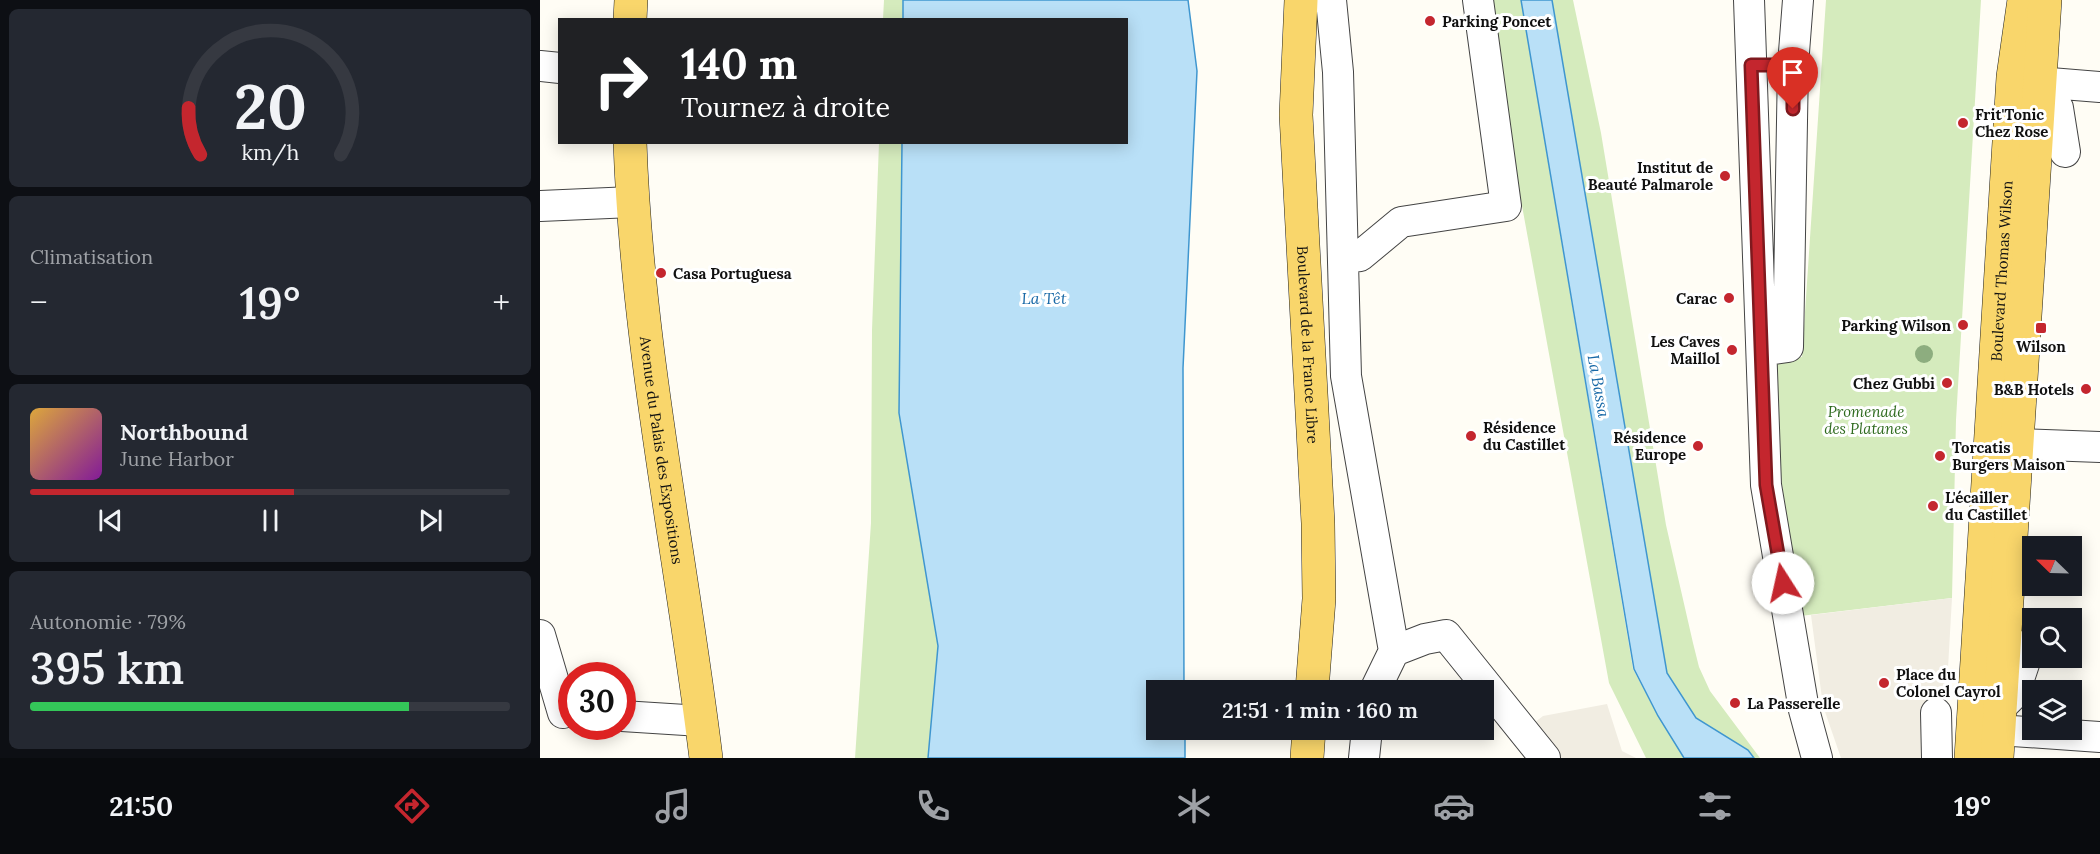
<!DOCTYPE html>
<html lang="fr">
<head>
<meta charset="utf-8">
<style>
  body { margin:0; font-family:Lora,serif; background:#242831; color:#f1f3f6; height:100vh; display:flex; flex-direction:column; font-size:22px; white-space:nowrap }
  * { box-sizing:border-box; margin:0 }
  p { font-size:20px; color:#9ea1a6 }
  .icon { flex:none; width:33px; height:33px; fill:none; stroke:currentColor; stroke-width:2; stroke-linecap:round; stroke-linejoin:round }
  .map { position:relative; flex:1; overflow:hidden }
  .details { display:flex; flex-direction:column; gap:9px; padding:9px; background:#0d0f14; width:540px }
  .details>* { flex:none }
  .top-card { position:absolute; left:18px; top:18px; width:570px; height:126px; border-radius:0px; box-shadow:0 3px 15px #0003; background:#202124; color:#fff; overflow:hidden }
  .needle { width:39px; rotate:293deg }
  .buttons { position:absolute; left:1482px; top:536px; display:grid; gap:12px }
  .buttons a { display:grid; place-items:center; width:60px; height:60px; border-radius:0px; background:#171b24; box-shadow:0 3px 15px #0003; font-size:30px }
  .speed { position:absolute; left:18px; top:662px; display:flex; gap:12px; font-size:30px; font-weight:700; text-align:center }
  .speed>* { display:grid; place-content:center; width:78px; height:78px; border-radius:50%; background:#171b24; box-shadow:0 3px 15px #0003; line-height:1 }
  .speed .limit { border:9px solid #d22; background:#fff; color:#111 }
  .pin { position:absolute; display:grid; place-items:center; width:51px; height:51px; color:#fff; margin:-62px -26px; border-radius:50% 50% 50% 0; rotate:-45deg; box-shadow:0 0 6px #0007 }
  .pin .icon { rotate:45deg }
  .me { position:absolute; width:66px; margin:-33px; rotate:350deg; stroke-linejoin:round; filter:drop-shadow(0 0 4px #0008) }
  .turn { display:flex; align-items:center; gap:21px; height:126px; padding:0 24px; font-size:27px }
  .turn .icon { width:78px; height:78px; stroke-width:2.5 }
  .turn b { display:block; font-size:42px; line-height:51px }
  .big { font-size:45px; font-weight:600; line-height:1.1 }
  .details .card { flex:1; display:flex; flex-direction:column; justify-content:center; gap:9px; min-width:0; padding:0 21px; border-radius:9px; background:#242831 }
  .details .dial { align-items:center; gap:0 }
  .dial svg { height:156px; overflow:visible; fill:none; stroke:#363941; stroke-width:7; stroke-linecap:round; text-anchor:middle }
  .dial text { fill:#f1f3f6; stroke:none }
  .song { display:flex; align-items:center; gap:18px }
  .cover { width:72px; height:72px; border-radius:9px; background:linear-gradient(135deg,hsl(40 70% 55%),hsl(290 70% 35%)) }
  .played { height:6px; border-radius:3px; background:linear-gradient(90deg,#c4262e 55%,#363941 55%) }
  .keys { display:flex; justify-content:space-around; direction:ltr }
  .heat { display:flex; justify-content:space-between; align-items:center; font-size:33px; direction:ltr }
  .charge { height:9px; border-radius:4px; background:linear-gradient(90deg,#34c759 79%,#363941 0) }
  .trip { position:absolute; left:606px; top:680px; width:348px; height:60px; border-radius:0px; background:#171b24; box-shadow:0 3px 15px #0003; font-weight:600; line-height:60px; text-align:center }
  .dock { display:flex; height:96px; justify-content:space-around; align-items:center; background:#090b0e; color:#9ea1a6 }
  .dock .icon { width:42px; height:42px }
  .dock .on { color:#c4262e }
  .dock b { font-size:27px; color:#f1f3f6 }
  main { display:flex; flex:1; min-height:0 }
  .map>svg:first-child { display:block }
  .green { fill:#d5ebbd }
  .plaza { fill:#f1ede2 }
  .water { fill:#b9e0f7; stroke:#3f96cf; stroke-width:1.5 }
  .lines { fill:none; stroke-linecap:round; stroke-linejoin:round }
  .minor-casing { stroke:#444; stroke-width:32 }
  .major-casing { stroke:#222; stroke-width:34 }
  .minor { stroke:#fff; stroke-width:30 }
  .major { stroke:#f9d66b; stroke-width:33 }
  .tree { fill:#8dad7f }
  .route-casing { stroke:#7f191e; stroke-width:15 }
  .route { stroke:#c4262e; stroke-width:10 }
  .poi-dot { fill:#c4262e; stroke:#fff; stroke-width:2 }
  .labels { text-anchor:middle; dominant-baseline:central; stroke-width:6; stroke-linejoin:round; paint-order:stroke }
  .poi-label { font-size:15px; font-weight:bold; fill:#111; stroke:#fff; text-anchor:start }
  .street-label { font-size:15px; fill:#111; stroke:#fff }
  .park-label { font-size:15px; font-style:italic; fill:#2f6b1f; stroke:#fff }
  .water-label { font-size:16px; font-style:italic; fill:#1768a6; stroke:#fff }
</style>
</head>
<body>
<main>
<section class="details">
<div class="card dial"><svg viewBox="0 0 100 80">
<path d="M14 69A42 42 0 1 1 86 69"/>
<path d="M14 69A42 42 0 0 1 8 45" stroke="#c4262e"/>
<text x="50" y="56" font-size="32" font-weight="700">20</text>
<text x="50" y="72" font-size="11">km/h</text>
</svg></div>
<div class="card"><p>Climatisation</p>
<div class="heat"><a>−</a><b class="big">19°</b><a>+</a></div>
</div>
<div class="card">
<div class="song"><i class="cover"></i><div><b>Northbound</b><p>June Harbor</p></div></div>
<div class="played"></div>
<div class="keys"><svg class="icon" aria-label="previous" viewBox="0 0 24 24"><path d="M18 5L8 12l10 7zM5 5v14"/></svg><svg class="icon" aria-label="pause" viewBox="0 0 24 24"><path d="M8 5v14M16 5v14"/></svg><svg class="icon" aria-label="next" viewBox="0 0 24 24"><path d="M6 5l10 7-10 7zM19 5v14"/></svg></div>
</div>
<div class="card"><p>Autonomie · 79%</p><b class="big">395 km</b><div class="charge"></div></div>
</section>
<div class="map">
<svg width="1560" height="758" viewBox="0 0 1560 758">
  <rect width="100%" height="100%" fill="#fffdf5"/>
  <path class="green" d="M344 0H363V19H343Z
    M950 0H981L1093 669 1118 716 1144 758H1106L1069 683 966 118Z
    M1012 0H1033L1061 133 1126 525 1153 643 1159 667 1170 691 1220 758H1214L1208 750 1156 718 1127 673Z
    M1286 0H1441L1416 420 1412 598 1260 616 1237 447 1234 356 1262 357Z
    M339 143H362L359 413 398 646 388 758H315L331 523 332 330Z"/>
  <path class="plaza" d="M1412 598 1406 703 1388 758H1301L1283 706 1271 615Z
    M1067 704 1082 751 1096 758H1017L990 726 1003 716Z"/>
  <path class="water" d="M363 0H648L657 71 643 368 644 690H616V729H645V758H388L398 646 359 413 362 143 586 142V20L363 19Z
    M981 0H1012L1127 673 1156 718 1208 750 1214 758H1144L1118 716 1094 669Z"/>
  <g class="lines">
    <g class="minor-casing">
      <path id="minor" d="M791 0 798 72 806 376 854 651
        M1209 0 1226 485 1264 710 1277 758
        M0 66 20 68
        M1498 82 1560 87
        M1497 91 1518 108 1525 152
        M0 206 92 202
        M803 258 820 256 861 222 966 206 938 0
        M1234 349 1248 347 1253 65 1258 0
        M1452 443 1560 447
        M0 635 23 713
        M835 690 854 651 885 639 906 635 1005 758
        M1459 709 1474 694 1491 643
        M1396 713 1397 758
        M82 716 161 721
        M1458 730 1560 737
        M824 758 827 729"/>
    </g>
    <g class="major-casing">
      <g id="major">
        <path id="s1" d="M761 0 756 115 778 523 779 599 772 690"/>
        <path d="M90 20 91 0"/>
        <path id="s2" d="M90 142C97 349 141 553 166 758"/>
        <path d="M767 758 769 729"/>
        <path id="s3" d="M1431 758 1473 77 1484 0"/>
        <path d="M1457 758 1505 0"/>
      </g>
    </g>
    <use href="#minor" class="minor"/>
    <use href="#major" class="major"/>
  </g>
  <circle class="tree" cx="1384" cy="354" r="9"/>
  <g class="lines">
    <g class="route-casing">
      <path id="route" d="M1243 583 1226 485 1211 65H1253V109"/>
    </g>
    <use href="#route" class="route"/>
  </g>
  <g class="poi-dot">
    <circle cx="890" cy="21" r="6"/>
    <circle cx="1423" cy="123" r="6"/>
    <circle cx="1185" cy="176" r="6"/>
    <circle cx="121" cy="273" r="6"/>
    <circle cx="1189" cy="298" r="6"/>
    <circle cx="1423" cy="325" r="6"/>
    <rect x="1495" y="322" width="12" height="12" rx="3"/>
    <circle cx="1192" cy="350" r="6"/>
    <circle cx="1407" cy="383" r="6"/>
    <circle cx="1546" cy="389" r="6"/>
    <circle cx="931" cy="436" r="6"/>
    <circle cx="1158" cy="446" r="6"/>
    <circle cx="1400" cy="456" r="6"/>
    <circle cx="1393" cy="506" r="6"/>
    <circle cx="1344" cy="683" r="6"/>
    <circle cx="1195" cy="703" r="6"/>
  </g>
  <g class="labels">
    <g class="poi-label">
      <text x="902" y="21">Parking Poncet</text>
      <text x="1435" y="114">Frit'Tonic<tspan x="1435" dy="17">Chez Rose</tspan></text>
      <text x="1173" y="167" text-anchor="end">Institut de<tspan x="1173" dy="17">Beauté Palmarole</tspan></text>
      <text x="133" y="273">Casa Portuguesa</text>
      <text x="1177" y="298" text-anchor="end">Carac</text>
      <text x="1411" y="325" text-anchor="end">Parking Wilson</text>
      <text x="1180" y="341" text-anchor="end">Les Caves<tspan x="1180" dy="17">Maillol</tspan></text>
      <text x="1501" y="346" text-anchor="middle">Wilson</text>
      <text x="1395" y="383" text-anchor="end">Chez Gubbi</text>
      <text x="1534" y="389" text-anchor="end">B&amp;B Hotels</text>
      <text x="943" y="427">Résidence<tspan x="943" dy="17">du Castillet</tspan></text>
      <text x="1146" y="437" text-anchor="end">Résidence<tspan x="1146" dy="17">Europe</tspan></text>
      <text x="1412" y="447">Torcatis<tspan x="1412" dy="17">Burgers Maison</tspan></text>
      <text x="1405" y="497">L'écailler<tspan x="1405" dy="17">du Castillet</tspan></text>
      <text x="1356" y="674">Place du<tspan x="1356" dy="17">Colonel Cayrol</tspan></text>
      <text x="1207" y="703">La Passerelle</text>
    </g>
    <g class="street-label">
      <text stroke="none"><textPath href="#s3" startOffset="488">Boulevard Thomas Wilson</textPath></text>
      <text stroke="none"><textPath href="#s1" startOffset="345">Boulevard de la France Libre</textPath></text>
      <text stroke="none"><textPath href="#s2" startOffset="310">Avenue du Palais des Expositions</textPath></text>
    </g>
    <g class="park-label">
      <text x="1326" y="411">Promenade<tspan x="1326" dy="17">des Platanes</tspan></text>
    </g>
    <g class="water-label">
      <text x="504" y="298">La Têt</text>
      <text transform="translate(1059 386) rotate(80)">La Bassa</text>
    </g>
  </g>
</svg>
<div class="buttons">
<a><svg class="needle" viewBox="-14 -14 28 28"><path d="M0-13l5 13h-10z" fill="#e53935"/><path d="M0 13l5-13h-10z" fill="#9ea1a6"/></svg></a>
<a><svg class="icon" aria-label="search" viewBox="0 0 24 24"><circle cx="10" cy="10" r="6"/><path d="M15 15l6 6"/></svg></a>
<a><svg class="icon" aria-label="layers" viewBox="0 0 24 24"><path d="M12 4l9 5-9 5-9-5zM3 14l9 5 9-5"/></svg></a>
</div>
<div class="speed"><div class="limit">30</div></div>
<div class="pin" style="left:1253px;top:109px;background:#d93025"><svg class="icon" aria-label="arrive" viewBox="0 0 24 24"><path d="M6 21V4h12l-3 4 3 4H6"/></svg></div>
<svg class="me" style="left:1243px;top:583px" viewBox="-20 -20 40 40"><circle r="19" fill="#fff"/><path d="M0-13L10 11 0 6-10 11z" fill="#c4262e"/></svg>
<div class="trip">21:51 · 1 min · 160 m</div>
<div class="top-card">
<div class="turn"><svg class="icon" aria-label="right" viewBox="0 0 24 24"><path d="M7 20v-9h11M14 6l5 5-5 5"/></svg><div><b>140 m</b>Tournez à droite</div></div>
</div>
</div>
</main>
<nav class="dock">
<b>21:50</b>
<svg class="icon on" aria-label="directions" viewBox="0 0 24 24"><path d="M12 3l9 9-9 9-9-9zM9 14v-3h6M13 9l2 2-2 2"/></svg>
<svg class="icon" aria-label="music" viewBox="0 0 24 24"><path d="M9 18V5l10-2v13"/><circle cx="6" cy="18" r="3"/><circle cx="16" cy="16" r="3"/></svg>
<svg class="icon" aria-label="phone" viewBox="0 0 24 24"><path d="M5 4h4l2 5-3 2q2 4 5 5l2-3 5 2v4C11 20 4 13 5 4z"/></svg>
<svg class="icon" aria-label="climate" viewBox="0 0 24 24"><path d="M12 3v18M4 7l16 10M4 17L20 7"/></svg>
<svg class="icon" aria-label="car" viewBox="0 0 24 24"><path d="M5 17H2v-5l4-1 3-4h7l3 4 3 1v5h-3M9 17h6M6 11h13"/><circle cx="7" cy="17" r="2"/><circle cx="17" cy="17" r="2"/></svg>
<svg class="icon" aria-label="filters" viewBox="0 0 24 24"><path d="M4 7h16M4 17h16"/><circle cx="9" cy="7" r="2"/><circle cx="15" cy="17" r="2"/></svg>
<b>19°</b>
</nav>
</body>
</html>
